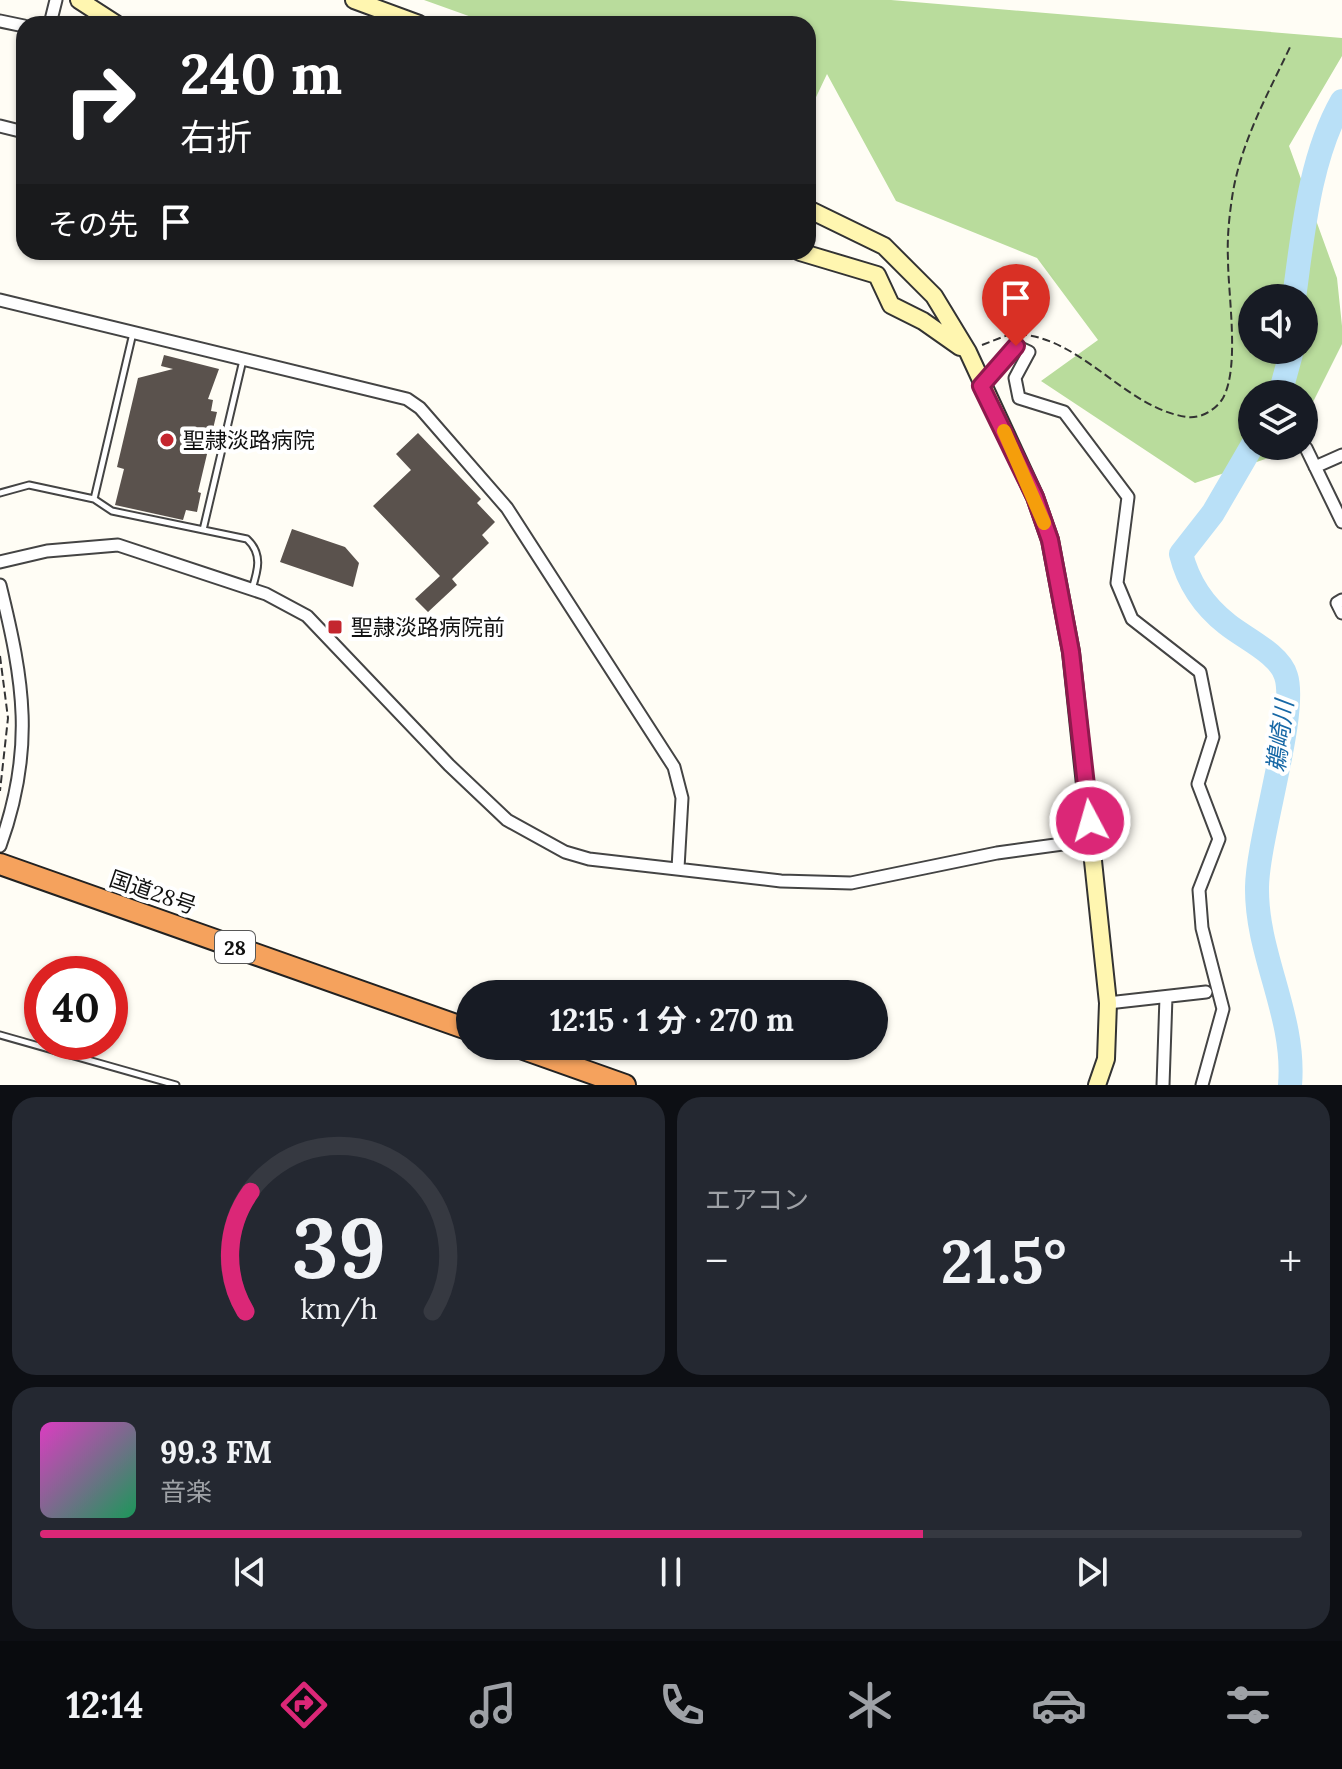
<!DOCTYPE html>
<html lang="ja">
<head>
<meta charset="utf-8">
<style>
  body { margin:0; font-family:Lora,"Noto Sans JP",serif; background:#242831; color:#f1f3f6; height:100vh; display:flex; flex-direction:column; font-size:30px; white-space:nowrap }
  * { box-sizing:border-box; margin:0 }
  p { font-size:26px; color:#9ea1a6 }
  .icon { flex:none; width:44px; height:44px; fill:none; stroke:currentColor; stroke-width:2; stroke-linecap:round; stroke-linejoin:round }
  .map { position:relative; height:1085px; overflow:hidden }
  .details { display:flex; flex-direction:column; gap:12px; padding:12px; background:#0d0f14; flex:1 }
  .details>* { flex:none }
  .top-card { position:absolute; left:16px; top:16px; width:800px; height:244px; border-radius:24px; box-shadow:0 2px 6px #0004; background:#202124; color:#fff; overflow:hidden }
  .buttons { position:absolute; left:1238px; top:284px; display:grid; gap:16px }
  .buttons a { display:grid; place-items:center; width:80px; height:80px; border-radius:50%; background:#171b24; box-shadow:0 2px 6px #0004; font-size:40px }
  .speed { position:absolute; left:24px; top:956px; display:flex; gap:16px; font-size:40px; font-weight:700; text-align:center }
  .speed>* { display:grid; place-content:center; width:104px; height:104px; border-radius:50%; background:#171b24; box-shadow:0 2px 6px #0004; line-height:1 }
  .speed .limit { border:12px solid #d22; background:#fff; color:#111 }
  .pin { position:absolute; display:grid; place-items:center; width:68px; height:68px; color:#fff; margin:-82px -34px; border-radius:50% 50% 50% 0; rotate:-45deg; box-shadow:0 0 8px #0007 }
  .pin .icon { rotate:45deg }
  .me { position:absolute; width:88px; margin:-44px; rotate:354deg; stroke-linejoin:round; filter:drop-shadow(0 0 6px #0008) }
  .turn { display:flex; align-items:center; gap:28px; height:168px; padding:0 32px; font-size:36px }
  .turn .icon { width:104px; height:104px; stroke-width:2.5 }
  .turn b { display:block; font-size:56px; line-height:68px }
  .then { display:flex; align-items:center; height:76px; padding:0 32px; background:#0003; gap:16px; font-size:30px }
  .big { font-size:60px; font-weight:700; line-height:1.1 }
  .details .widget { flex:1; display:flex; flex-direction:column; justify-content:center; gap:12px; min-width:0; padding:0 28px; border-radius:24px; background:#242831 }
  .details .dial { align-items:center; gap:0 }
  .dial svg { height:208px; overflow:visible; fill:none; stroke:#363941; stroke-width:7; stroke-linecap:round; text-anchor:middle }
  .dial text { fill:#f1f3f6; stroke:none }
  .song { display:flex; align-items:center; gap:24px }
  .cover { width:96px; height:96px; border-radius:12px; background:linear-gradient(135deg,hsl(310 70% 55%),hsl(150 70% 35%)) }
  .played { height:8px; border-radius:4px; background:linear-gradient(90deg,#db2777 70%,#363941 70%) }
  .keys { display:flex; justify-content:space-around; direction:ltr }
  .heat { display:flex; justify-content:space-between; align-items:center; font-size:44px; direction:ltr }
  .details .tiles { flex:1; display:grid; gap:12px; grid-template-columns:1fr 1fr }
  .widget:last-child { grid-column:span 2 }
  .trip { position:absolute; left:456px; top:980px; width:432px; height:80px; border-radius:40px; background:#171b24; box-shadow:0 2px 6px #0004; font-weight:700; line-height:80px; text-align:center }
  .tabs { display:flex; height:128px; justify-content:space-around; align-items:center; background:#090b0e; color:#9ea1a6 }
  .tabs .icon { width:56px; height:56px }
  .tabs .active { color:#db2777 }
  .tabs b { font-size:36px; color:#f1f3f6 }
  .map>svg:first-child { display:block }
  .forest { fill:#b9dc9c; fill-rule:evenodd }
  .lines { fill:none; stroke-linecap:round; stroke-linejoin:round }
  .river { stroke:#b9e0f7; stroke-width:24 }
  .building { fill:#5a524d }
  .lane-casing { stroke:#444; stroke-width:9 }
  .street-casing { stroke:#444; stroke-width:15 }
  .secondary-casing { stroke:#333; stroke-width:20 }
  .highway-casing { stroke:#222; stroke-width:24 }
  .path { stroke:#333; stroke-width:2; stroke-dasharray:8 4; stroke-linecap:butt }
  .lane { stroke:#fff; stroke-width:5 }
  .street { stroke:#fff; stroke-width:11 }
  .secondary { stroke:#fff6b0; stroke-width:16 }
  .highway { stroke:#f5a25d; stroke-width:20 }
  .route-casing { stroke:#8e194d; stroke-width:20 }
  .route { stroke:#db2777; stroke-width:14 }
  .slow { stroke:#f59e0b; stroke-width:14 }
  .poi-dot { fill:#c4262e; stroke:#fff; stroke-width:3 }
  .labels { text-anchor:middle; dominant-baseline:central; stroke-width:8; stroke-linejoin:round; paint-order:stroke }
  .shield { fill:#fff; stroke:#585858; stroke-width:2 }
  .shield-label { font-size:20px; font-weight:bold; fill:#111 }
  .poi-label { font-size:22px; fill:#111; stroke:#fff; text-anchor:start }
  .street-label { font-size:22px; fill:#111; stroke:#fff }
  .water-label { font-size:24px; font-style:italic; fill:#1768a6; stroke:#fff }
</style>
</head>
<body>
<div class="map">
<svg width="1342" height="1085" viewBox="0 0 1342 1085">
  <rect width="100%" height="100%" fill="#fffdf5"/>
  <path class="forest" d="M424 0H891L1342 38V56L1289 146 1337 278 1342 326V344L1304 420V394H1252V446H1291L1289 451 1195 483 1041 381 1098 340 1037 258 896 201 827 74 808 114V24H491ZM1252 298H1304V350H1252Z"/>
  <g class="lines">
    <path class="river" d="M1294 298C1303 234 1309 159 1342 101
      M1280 394 1292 350
      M1252 446 1213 513 1181 554C1188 582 1204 606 1227 624 1244 638 1280 654 1286 676 1298 713 1258 836 1257 887 1256 955 1296 1016 1290 1085"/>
  </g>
  <path class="building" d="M164 355 219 369 208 399 213 400 211 411 217 412 198 492 201 493 197 512 186 510 183 520 115 505 124 469 117 467 138 378 173 369 161 366Z
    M418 433 481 499 477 503 495 522 482 535 489 543 452 579 457 585 428 612 415 599 440 576 373 506 411 470 396 454Z
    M292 529 345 547 359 563 353 587 280 562Z"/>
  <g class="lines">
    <g class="lane-casing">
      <path id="lane" d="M0 493 29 485 94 499 133 333
        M94 499 112 511 247 539C263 554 258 570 252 589
        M203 530 243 360
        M0 1035 176 1085"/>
    </g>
    <g class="street-casing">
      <path id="street" d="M0 21 24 26
        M50 24 56 0
        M0 126 24 132
        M0 300 407 399 420 408 507 508 674 767 682 798 678 868
        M981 386 1016 346 1029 352 1015 378 1019 398 1064 412 1128 497 1117 583 1132 619 1200 672 1213 737 1198 784 1219 839 1199 890 1202 928 1223 1009 1202 1085
        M1306 448 1342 522
        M1315 467 1342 455
        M0 562 47 551 118 545 266 594 307 616 449 765 507 820 565 852 589 859 781 881 851 883 997 853 1092 840
        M0 585C24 682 35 749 0 846
        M1342 600 1337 603 1342 613
        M1108 1003 1206 992
        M1163 1085 1166 997"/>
    </g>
    <g class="secondary-casing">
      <path id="secondary" d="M79 0 116 24
        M354 0 419 24
        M808 209 884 246 934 296 968 352 1035 497 1050 540 1071 652 1108 1003 1106 1059 1097 1085
        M800 252 877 275 891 305 923 321 960 347"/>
    </g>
    <g class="highway-casing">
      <path id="highway" d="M0 864 470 1030
        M515 1046 625 1085"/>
    </g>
    <path class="path" d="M1019 334C1084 339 1125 408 1187 417 1200 419 1216 410 1223 398 1240 367 1228 295 1228 259 1227 239 1229 218 1232 198 1240 143 1268 94 1291 45
      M982 345 1013 333
      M0 656 8 718 0 791"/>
    <use href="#lane" class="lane"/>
    <use href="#street" class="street"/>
    <use href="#secondary" class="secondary"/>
    <use href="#highway" class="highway"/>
  </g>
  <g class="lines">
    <g class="route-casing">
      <path id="route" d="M1016 346 981 386 1035 497 1050 540 1071 652 1090 821"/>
    </g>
    <use href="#route" class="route"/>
    <path class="slow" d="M1004 431 1044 523"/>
  </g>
  <g class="poi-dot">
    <circle cx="167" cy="440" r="8"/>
    <rect x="327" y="619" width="16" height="16" rx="4"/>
  </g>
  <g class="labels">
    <rect class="shield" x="215" y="931" width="40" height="32" rx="6"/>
    <g class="shield-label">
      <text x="235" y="947">28</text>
    </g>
    <g class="poi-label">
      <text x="183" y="440">聖隷淡路病院</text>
      <text x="351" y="627">聖隷淡路病院前</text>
    </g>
    <g class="street-label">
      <text transform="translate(153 892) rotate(19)">国道28号</text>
    </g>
    <g class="water-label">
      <text transform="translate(1280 736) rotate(-83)">鵜崎川</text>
    </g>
  </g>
</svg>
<div class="buttons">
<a><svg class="icon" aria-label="sound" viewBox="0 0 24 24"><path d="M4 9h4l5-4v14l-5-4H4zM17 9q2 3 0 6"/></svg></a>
<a><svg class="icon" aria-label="layers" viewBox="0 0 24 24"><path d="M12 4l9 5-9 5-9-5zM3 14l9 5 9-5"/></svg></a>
</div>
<div class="speed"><div class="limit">40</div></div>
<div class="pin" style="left:1016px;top:346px;background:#d93025"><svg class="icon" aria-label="arrive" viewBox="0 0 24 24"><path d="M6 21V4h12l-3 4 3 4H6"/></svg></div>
<svg class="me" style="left:1090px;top:821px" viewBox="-20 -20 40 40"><circle r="17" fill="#db2777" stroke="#fff" stroke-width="3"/><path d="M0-11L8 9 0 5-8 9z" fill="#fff"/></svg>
<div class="trip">12:15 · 1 分 · 270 m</div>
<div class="top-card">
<div class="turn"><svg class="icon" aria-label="right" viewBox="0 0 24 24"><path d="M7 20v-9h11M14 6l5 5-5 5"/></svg><div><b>240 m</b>右折</div></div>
<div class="then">その先<svg class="icon" aria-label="arrive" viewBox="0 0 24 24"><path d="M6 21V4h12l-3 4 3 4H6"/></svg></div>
</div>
</div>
<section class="details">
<div class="tiles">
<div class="widget dial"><svg viewBox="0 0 100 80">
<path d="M14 69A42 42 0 1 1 86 69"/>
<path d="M14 69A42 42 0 0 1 16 23" stroke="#db2777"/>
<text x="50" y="56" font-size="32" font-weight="700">39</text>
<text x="50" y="72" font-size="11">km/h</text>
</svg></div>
<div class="widget"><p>エアコン</p>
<div class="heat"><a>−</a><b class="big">21.5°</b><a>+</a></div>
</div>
<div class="widget">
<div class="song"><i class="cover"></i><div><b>99.3 FM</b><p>音楽</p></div></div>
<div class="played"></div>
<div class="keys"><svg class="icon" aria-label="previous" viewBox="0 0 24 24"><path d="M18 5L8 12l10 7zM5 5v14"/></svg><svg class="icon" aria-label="pause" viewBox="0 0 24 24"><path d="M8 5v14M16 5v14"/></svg><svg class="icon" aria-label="next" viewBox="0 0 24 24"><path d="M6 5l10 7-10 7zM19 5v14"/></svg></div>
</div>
</div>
</section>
<nav class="tabs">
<b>12:14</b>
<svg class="icon active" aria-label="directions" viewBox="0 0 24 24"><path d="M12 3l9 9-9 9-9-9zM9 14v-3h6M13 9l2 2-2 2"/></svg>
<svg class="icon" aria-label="music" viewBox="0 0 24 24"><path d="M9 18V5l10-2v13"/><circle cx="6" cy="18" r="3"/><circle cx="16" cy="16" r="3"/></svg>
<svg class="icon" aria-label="phone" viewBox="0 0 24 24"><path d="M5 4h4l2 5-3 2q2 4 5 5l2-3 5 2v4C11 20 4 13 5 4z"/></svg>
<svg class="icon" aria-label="climate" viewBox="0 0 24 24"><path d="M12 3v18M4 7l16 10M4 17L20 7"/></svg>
<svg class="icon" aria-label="car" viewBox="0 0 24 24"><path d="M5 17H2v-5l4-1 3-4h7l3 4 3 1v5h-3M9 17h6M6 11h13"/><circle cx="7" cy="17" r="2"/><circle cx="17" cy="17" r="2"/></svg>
<svg class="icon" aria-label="filters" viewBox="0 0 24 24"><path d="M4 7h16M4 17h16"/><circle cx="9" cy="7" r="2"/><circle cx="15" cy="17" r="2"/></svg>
</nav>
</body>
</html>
